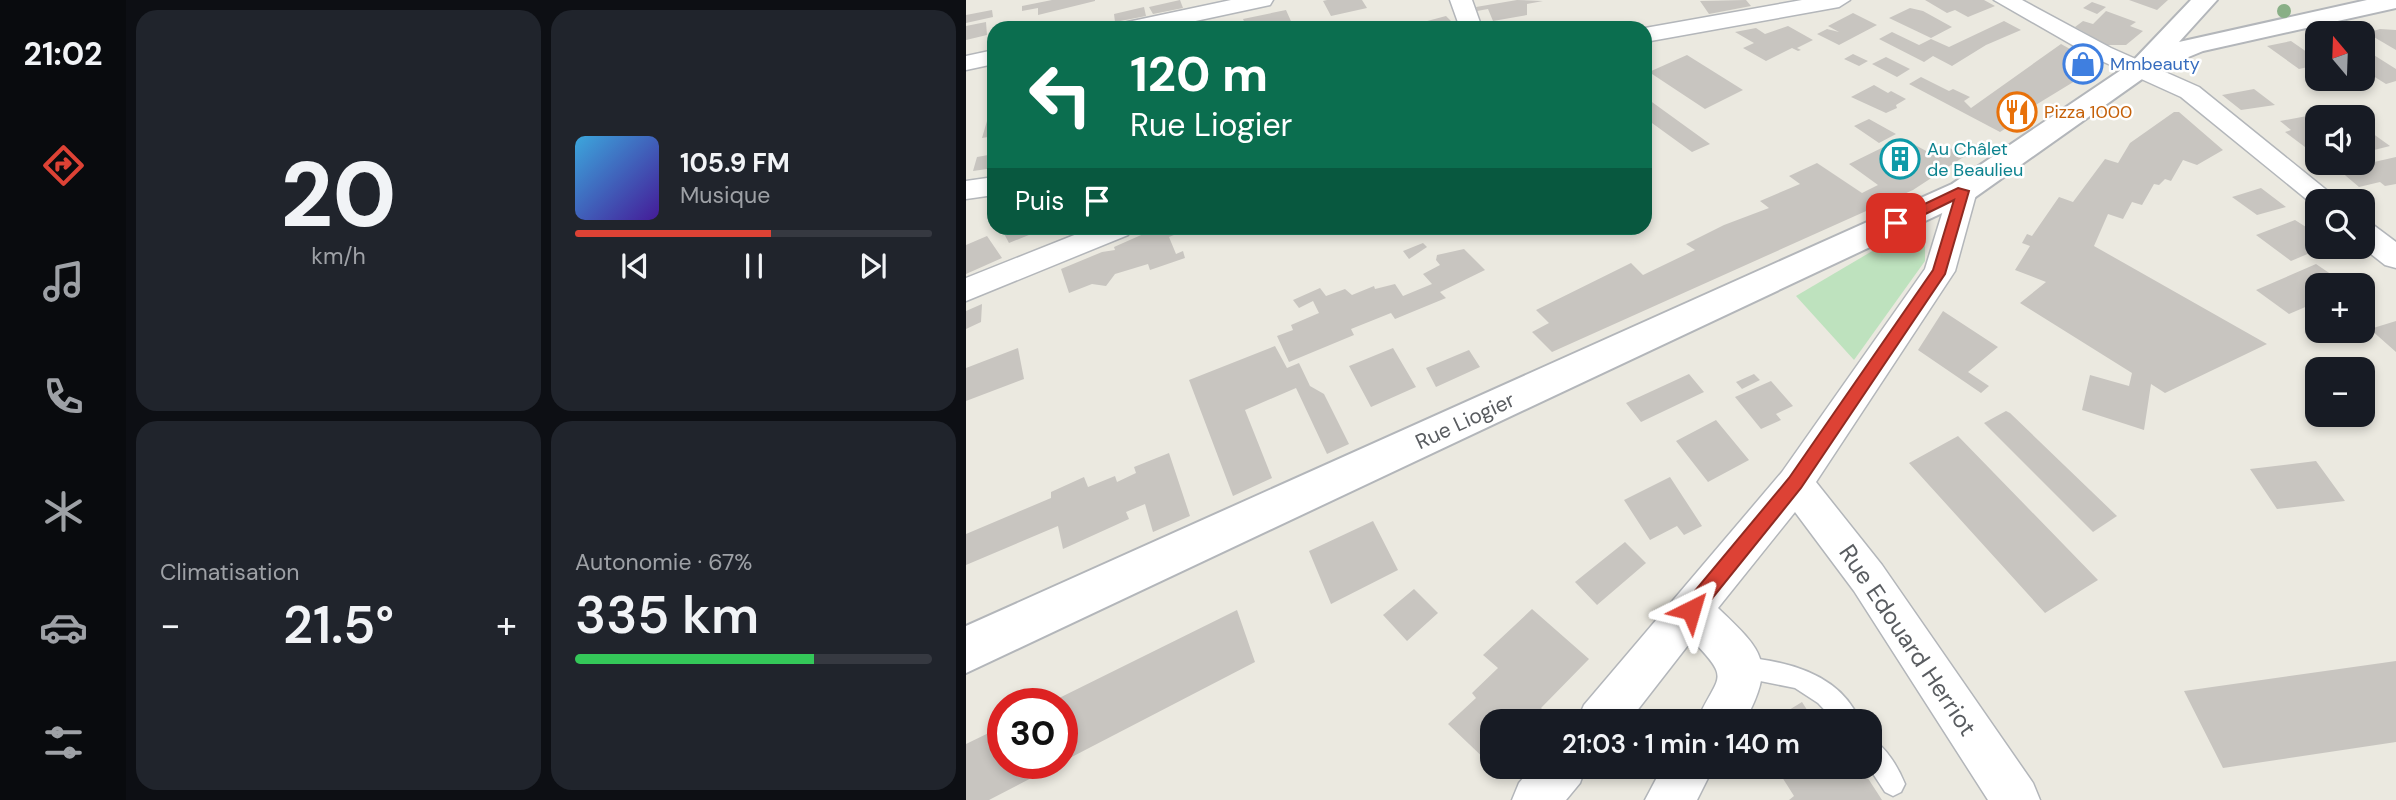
<!DOCTYPE html>
<html lang="fr">
<head>
<meta charset="utf-8">
<style>
  body { margin:0; font-family:"DM Sans",sans-serif; background:#20242c; color:#f1f3f6; height:100vh; display:flex; flex-direction:column; font-size:26px; white-space:nowrap }
  * { box-sizing:border-box; margin:0 }
  p { font-size:23px; color:#9ea1a6 }
  .icon { flex:none; width:38px; height:38px; fill:none; stroke:currentColor; stroke-width:2; stroke-linecap:round; stroke-linejoin:round }
  .map { position:relative; flex:1; overflow:hidden }
  .drawer { display:flex; flex-direction:column; gap:10px; padding:10px; background:#0d0f14; width:840px }
  .drawer>* { flex:none }
  .guide { position:absolute; left:21px; top:21px; width:665px; height:214px; border-radius:21px; box-shadow:0 4px 10px #0003; background:#0b6e4f; color:#fff; overflow:hidden }
  .needle { width:46px; rotate:341deg }
  .controls { position:absolute; left:1339px; top:21px; display:grid; gap:14px }
  .controls a { display:grid; place-items:center; width:70px; height:70px; border-radius:14px; background:#171b24; box-shadow:0 4px 10px #0003; font-size:35px }
  .speed { position:absolute; left:21px; top:688px; display:flex; gap:14px; font-size:35px; font-weight:700; text-align:center }
  .speed>* { display:grid; place-content:center; width:91px; height:91px; border-radius:50%; background:#171b24; box-shadow:0 4px 10px #0003; line-height:1 }
  .speed .limit { border:10px solid #d22; background:#fff; color:#111 }
  .pin { position:absolute; display:grid; place-items:center; width:60px; height:60px; color:#fff; margin:-30px; border-radius:14px; box-shadow:0 4px 10px #0006 }
  .me { position:absolute; width:77px; margin:-38px; rotate:40deg; stroke-linejoin:round; filter:drop-shadow(0 0 5px #0008) }
  .turn { display:flex; align-items:center; gap:24px; height:147px; padding:0 28px; font-size:32px }
  .turn .icon { width:91px; height:91px; stroke-width:2.5 }
  .turn b { display:block; font-size:49px; line-height:60px }
  .then { display:flex; align-items:center; height:66px; padding:0 28px; background:#0003; gap:14px; font-size:26px }
  .big { font-size:52px; font-weight:600; line-height:1.1 }
  .drawer .tile { flex:1; display:flex; flex-direction:column; justify-content:center; gap:10px; min-width:0; padding:0 24px; border-radius:21px; background:#20242c }
  .drawer .dial { align-items:center; gap:0 }
  .dial b { font-size:91px; line-height:1 }
  .song { display:flex; align-items:center; gap:21px }
  .cover { width:84px; height:84px; border-radius:10px; background:linear-gradient(135deg,hsl(200 70% 55%),hsl(260 70% 35%)) }
  .played { height:7px; border-radius:4px; background:linear-gradient(90deg,#dd4235 55%,#363941 55%) }
  .keys { display:flex; justify-content:space-around; direction:ltr }
  .heat { display:flex; justify-content:space-between; align-items:center; font-size:38px; direction:ltr }
  .charge { height:10px; border-radius:5px; background:linear-gradient(90deg,#34c759 67%,#363941 0) }
  .drawer .tiles { flex:1; display:grid; gap:10px; grid-template-columns:repeat(2,1fr) }
  .trip { position:absolute; left:514px; top:709px; width:402px; height:70px; border-radius:21px; background:#171b24; box-shadow:0 4px 10px #0003; font-weight:600; line-height:70px; text-align:center }
  main { display:flex; flex:1; min-height:0 }
  .tabs { display:flex; flex-direction:column; width:126px; justify-content:space-around; align-items:center; background:#090b0e; color:#9ea1a6 }
  .tabs .icon { width:49px; height:49px }
  .tabs .active { color:#dd4235 }
  .tabs b { font-size:32px; color:#f1f3f6 }
  .map>svg:first-child { display:block }
  .green { fill:#bee2be }
  .building { fill:#c8c5c0 }
  .lines { fill:none; stroke-linecap:round; stroke-linejoin:round }
  .service-casing { stroke:#b3b6ba; stroke-width:3 }
  .minor-casing { stroke:#b3b6ba; stroke-width:3 }
  .tertiary-casing { stroke:#b3b6ba; stroke-width:4 }
  .service { fill:#fff; fill-rule:evenodd }
  .minor { fill:#fff; fill-rule:evenodd }
  .tertiary { fill:#fff; fill-rule:evenodd }
  .tree { fill:#89af86 }
  .route { fill:#dd4235; stroke:#902b22; stroke-width:2 }
  .labels { text-anchor:middle; dominant-baseline:central; stroke-width:5; stroke-linejoin:round; paint-order:stroke }
  .far-shop-label { font-size:18px; fill:#366cbe; stroke:#fff; text-anchor:start }
  .far-food-label { font-size:18px; fill:#c56008; stroke:#fff; text-anchor:start }
  .far-culture-label { font-size:18px; fill:#0d838f; stroke:#fff; text-anchor:start }
  .street-label { font-size:21px; fill:#595c60; stroke:#fff }
  .near-street-label { font-size:24px; fill:#595c60; stroke:#fff }
</style>
</head>
<body>
<main>
<nav class="tabs">
<b>21:02</b>
<svg class="icon active" aria-label="directions" viewBox="0 0 24 24"><path d="M12 3l9 9-9 9-9-9zM9 14v-3h6M13 9l2 2-2 2"/></svg>
<svg class="icon" aria-label="music" viewBox="0 0 24 24"><path d="M9 18V5l10-2v13"/><circle cx="6" cy="18" r="3"/><circle cx="16" cy="16" r="3"/></svg>
<svg class="icon" aria-label="phone" viewBox="0 0 24 24"><path d="M5 4h4l2 5-3 2q2 4 5 5l2-3 5 2v4C11 20 4 13 5 4z"/></svg>
<svg class="icon" aria-label="climate" viewBox="0 0 24 24"><path d="M12 3v18M4 7l16 10M4 17L20 7"/></svg>
<svg class="icon" aria-label="car" viewBox="0 0 24 24"><path d="M5 17H2v-5l4-1 3-4h7l3 4 3 1v5h-3M9 17h6M6 11h13"/><circle cx="7" cy="17" r="2"/><circle cx="17" cy="17" r="2"/></svg>
<svg class="icon" aria-label="filters" viewBox="0 0 24 24"><path d="M4 7h16M4 17h16"/><circle cx="9" cy="7" r="2"/><circle cx="15" cy="17" r="2"/></svg>
</nav>
<section class="drawer">
<div class="tiles">
<div class="tile dial"><b>20</b><p>km/h</p></div>
<div class="tile">
<div class="song"><i class="cover"></i><div><b>105.9 FM</b><p>Musique</p></div></div>
<div class="played"></div>
<div class="keys"><svg class="icon" aria-label="previous" viewBox="0 0 24 24"><path d="M18 5L8 12l10 7zM5 5v14"/></svg><svg class="icon" aria-label="pause" viewBox="0 0 24 24"><path d="M8 5v14M16 5v14"/></svg><svg class="icon" aria-label="next" viewBox="0 0 24 24"><path d="M6 5l10 7-10 7zM19 5v14"/></svg></div>
</div>
<div class="tile"><p>Climatisation</p>
<div class="heat"><a>−</a><b class="big">21.5°</b><a>+</a></div>
</div>
<div class="tile"><p>Autonomie · 67%</p><b class="big">335 km</b><div class="charge"></div></div>
</div>
</section>
<div class="map">
<svg width="1430" height="800" viewBox="0 0 1430 800">
  <rect width="100%" height="100%" fill="#ebe9e0"/>
  <path class="green" d="M942 230 959 234V261L888 360 830 296Z"/>
  <path class="building" d="M86 0H129V1L72 15V8L56 11V6Z
    M214 0 217 8 187 14 183 7Z
    M361 0H396L401 8 365 16 357 1Z
    M551 0 577 1 561 4V15L527 21 522 9 511 11 510 7Z
    M780 0 785 6 743 14 734 1Z
    M959 0H1018L1029 6 1002 17 989 10 981 13Z
    M1163 0H1202L1191 10Z
    M1126 2 1140 7 1131 14 1117 8Z
    M178 7 180 16 149 22 148 14Z
    M944 8 957 11 986 27 965 38 923 18Z
    M26 10 27 17 0 23V15Z
    M320 10 328 28H281L277 19Z
    M1140 11 1170 22 1164 26 1177 31 1160 45H1141L1109 27 1117 21 1127 24Z
    M887 13 911 25 873 45 851 34 861 29 873 32 862 26Z
    M480 16 487 23 475 28H453L450 24Z
    M1038 21 1055 30 1020 45 986 66 967 56 958 62 913 39 926 32 953 45 965 39 983 47Z
    M20 22 21 35 0 40V26Z
    M822 26 847 40 831 48 835 50 832 51 826 48 800 61 777 48 788 43 769 32 790 28 799 34Z
    M1414 29 1430 30V50L1401 33Z
    M1325 41 1351 59V65L1333 69 1301 46Z
    M1095 44 1124 60 1127 70 1068 106 1071 108 1034 132 943 84 955 77 983 91 987 89 1004 97 998 101 1005 108Z
    M1403 52 1430 69V81L1420 84 1396 69V53Z
    M887 54 902 61 893 66 878 59Z
    M721 55 777 90 739 109 683 72Z
    M920 57 944 69 931 77 906 64Z
    M908 85 922 93 925 91 940 99 930 105 931 108 920 113 885 97Z
    M1288 89 1309 105 1275 110 1256 95Z
    M679 97 744 144 726 152 679 118Z
    M1208 112H1213L1257 150 1231 165 1217 160 1205 181 1199 179 1193 185 1188 184 1176 205 1166 202 1157 219 1142 214 1128 246 1301 344 1199 393 1185 384 1178 430 1116 410 1124 375 1163 386 1166 373 1054 303 1080 282 1049 270 1064 246 1056 243 1061 234 1066 236 1093 197 1107 202 1139 159 1152 163 1164 143Z
    M1341 116 1351 123V156L1319 132 1325 130 1314 121Z
    M903 119 930 134 913 143 888 126Z
    M28 120V136L16 138 21 121Z
    M1396 128H1399L1424 146 1396 153Z
    M936 138 964 153 978 145 999 156 947 190 586 352 566 332 583 323 570 310 665 263 677 275 729 250 720 244 758 225 803 208 794 201 834 184 823 176 851 163 896 193 912 185 883 164Z
    M28 154V168L7 171 11 157Z
    M1430 157V184L1419 186 1414 182 1393 187 1373 170Z
    M1295 188 1320 207 1291 215 1266 197Z
    M1329 220 1351 234V247H1358L1325 261 1290 235Z
    M35 228H80L43 243Z
    M191 228H225L203 237 210 254 217 251 219 258 184 270 182 264 149 274 140 286 126 284 103 293 95 269 136 252 149 250 148 247Z
    M21 236 36 258 0 274V245Z
    M457 243 461 247 443 259 437 251Z
    M498 249 519 270 474 292 480 298 429 319 425 313 385 329 388 335 323 362 311 336 327 330 325 325 353 313 347 301 333 308 327 300 354 288 360 296 379 289 386 295 408 286 409 289 429 284 437 296 466 284 457 274 474 265 470 260 471 255Z
    M1350 264 1381 285H1351V302L1323 314 1290 290Z
    M16 304 15 322 0 329V311Z
    M977 311 1032 347 1002 372 1023 386 1015 393 952 350Z
    M1430 321V352L1404 329Z
    M309 346 321 368 333 363 344 386 358 394 383 444 361 454 330 388 279 410 306 478 267 496 223 380Z
    M52 348 58 379 0 401V368Z
    M427 348 450 387 405 407 383 366Z
    M503 350 514 367 470 387 460 368Z
    M723 374 738 392 675 422 660 403Z
    M788 374 794 380 776 389 770 382Z
    M805 381 827 406 810 414 815 420 795 429 769 397Z
    M1040 411 1044 413 1151 516 1127 532 1018 423Z
    M750 420 783 460 742 482 710 441Z
    M992 436 1132 580 1079 613 943 463Z
    M203 453 224 516 187 532 179 504 160 512 163 519 97 549 92 526 0 565V534L85 498V492L118 477 122 487 149 476 151 482 170 473 168 467Z
    M1350 461 1379 501 1311 509 1284 469Z
    M704 477 736 526 718 535 711 526 684 540 658 500Z
    M407 521 432 570 365 604 343 551Z
    M659 542 680 563 631 605 609 582Z
    M448 589 472 613 441 641 417 615Z
    M566 609 623 659 575 708 583 716 578 721H527V761L524 764 482 724 510 698 506 693 532 668 517 655Z
    M271 610 289 662 96 762V704H81Z
    M1430 661V742L1257 768 1218 691Z
    M836 702 845 716 856 710 863 721H805Z
    M37 726V763H94L23 800H0V744Z
    M809 766H894L916 800H823L828 796Z"/>
  <g class="lines">
    <g class="service-casing">
      <path id="service" d="M772 657C818 660 874 673 894 721H869L852 703 829 688 764 675 761 668 764 661Z
        M905 739C920 746 933 769 939 784L935 792 927 796 919 792 902 766H905Z"/>
    </g>
    <g class="minor-casing">
      <path id="minor" d="M265 0H307L304 5 197 28H154L157 23Z
        M484 0H506L516 28H494Z
        M836 0H884L873 7 679 42V28Z
        M1028 0H1056L1145 48 1233 87 1374 201H1351L1350 207 1215 97 1129 58Z
        M28 50V64L0 70V56Z
        M28 177V195L0 199V181Z
        M997 182 1007 185 1011 191 989 271 850 482 916 565 1067 783 1074 800H1022L888 591 829 512 752 608C797 651 810 662 779 721H731C751 674 767 682 726 640L663 721H611L618 705 816 472 959 269 983 191 987 185Z
        M1396 221 1406 224 1430 242V268L1419 265 1396 247Z
        M126 228H167L162 235 0 301V278Z
        M567 766H620L614 783 600 800H546L553 783Z
        M697 766H748L731 800H679Z"/>
    </g>
    <g class="tertiary-casing">
      <path id="tertiary" d="M1225 0H1251L1213 42 1401 0H1430V8L1237 51 1186 72 1008 198 0 673V626L986 184 1164 64Z"/>
    </g>
    <use href="#service" class="service"/>
    <use href="#minor" class="minor"/>
    <use href="#tertiary" class="tertiary"/>
  </g>
  <circle class="tree" cx="1318" cy="11" r="7"/>
  <path class="route" d="M992 188 1003 191 979 274 835 488 732 616 725 619 718 616 716 610 718 604 823 478 967 270 988 200 935 226H925V220Z"/>
  <defs>
    <g id="shop-ring" transform="scale(2.0125)"><circle r="9.5" fill="#fff" stroke="#3f7fe0" stroke-width="1.5"/><path d="M-5-2.5h2.3a2.7 3.5 0 0 1 5.4 0H5L5.5 6h-11ZM-1.5-2.5h3a1.5 2.3 0 0 0-3 0Z" fill="#3f7fe0"/></g>
    <g id="restaurant-ring" transform="scale(2.0125)"><circle r="9.5" fill="#fff" stroke="#e8710a" stroke-width="1.5"/><path d="M-5-6h1v4h1v-4h1v4h1v-4h1v5L-1.5 .5V6h-2V.5L-5-1ZM5-6V6H3V1.5H1.5Q1.5-4 5-6Z" fill="#e8710a"/></g>
    <g id="building-ring" transform="scale(2.0125)"><circle r="9.5" fill="#fff" stroke="#0f9aa8" stroke-width="1.5"/><path d="M-4-6H4V6H1V3H-1V6H-4ZM-2.5-4.3h1.7v1.8h-1.7ZM.8-4.3h1.7v1.8H.8ZM-2.5-1h1.7V.8h-1.7ZM.8-1h1.7V.8H.8Z" fill="#0f9aa8"/></g>
  </defs>
  <g fill-rule="evenodd">
    <use href="#shop-ring" x="1117" y="64"/>
    <use href="#restaurant-ring" x="1051" y="112"/>
    <use href="#building-ring" x="934" y="159"/>
  </g>
  <g class="labels">
    <g class="far-shop-label">
      <text x="1144" y="64">Mmbeauty</text>
    </g>
    <g class="far-food-label">
      <text x="1078" y="112">Pizza 1000</text>
    </g>
    <g class="far-culture-label">
      <text x="961" y="149">Au Châlet<tspan x="961" dy="21">de Beaulieu</tspan></text>
    </g>
    <g class="street-label">
      <text transform="translate(499 421) rotate(-25)">Rue Liogier</text>
    </g>
    <g class="near-street-label">
      <text transform="translate(942 640) rotate(56)">Rue Edouard Herriot</text>
    </g>
  </g>
</svg>
<div class="controls">
<a><svg class="needle" viewBox="-14 -14 28 28"><path d="M0-13l5 13h-10z" fill="#e53935"/><path d="M0 13l5-13h-10z" fill="#9ea1a6"/></svg></a>
<a><svg class="icon" aria-label="sound" viewBox="0 0 24 24"><path d="M4 9h4l5-4v14l-5-4H4zM17 9q2 3 0 6"/></svg></a>
<a><svg class="icon" aria-label="search" viewBox="0 0 24 24"><circle cx="10" cy="10" r="6"/><path d="M15 15l6 6"/></svg></a>
<a>+</a>
<a>−</a>
</div>
<div class="speed"><div class="limit">30</div></div>
<div class="pin" style="left:930px;top:223px;background:#d93025"><svg class="icon" aria-label="arrive" viewBox="0 0 24 24"><path d="M6 21V4h12l-3 4 3 4H6"/></svg></div>
<svg class="me" style="left:725px;top:610px" viewBox="-20 -20 40 40"><path d="M0-17L14 15 0 8-14 15z" fill="#dd4235" stroke="#fff" stroke-width="4"/></svg>
<div class="trip">21:03 · 1 min · 140 m</div>
<div class="guide">
<div class="turn"><svg class="icon" aria-label="left" viewBox="0 0 24 24"><path d="M17 20v-9H6M10 6l-5 5 5 5"/></svg><div><b>120 m</b>Rue Liogier</div></div>
<div class="then">Puis<svg class="icon" aria-label="arrive" viewBox="0 0 24 24"><path d="M6 21V4h12l-3 4 3 4H6"/></svg></div>
</div>
</div>
</main>
</body>
</html>
